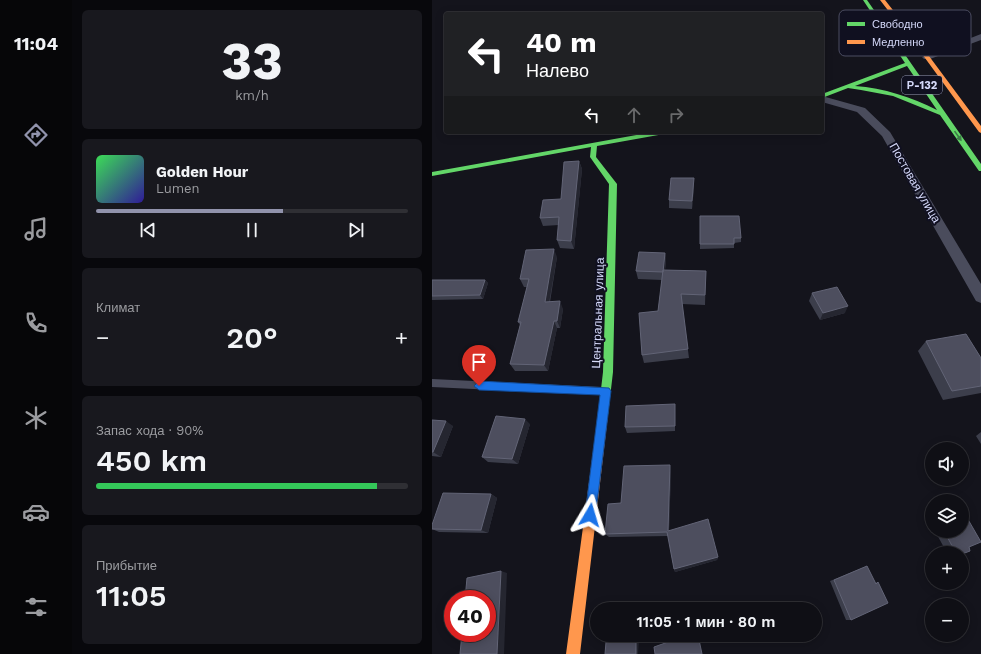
<!DOCTYPE html>
<html lang="ru">
<head>
<meta charset="utf-8">
<style>
  body { margin:0; font-family:"Work Sans",sans-serif; background:#18181e; color:#f1f3f6; height:100vh; display:flex; flex-direction:column; font-size:15px; white-space:nowrap }
  * { box-sizing:border-box; margin:0 }
  p { font-size:13px; color:#9b9ca0 }
  .icon { flex:none; width:22px; height:22px; fill:none; stroke:currentColor; stroke-width:2; stroke-linecap:round; stroke-linejoin:round }
  .map { position:relative; flex:1; overflow:hidden }
  .sheet { display:flex; flex-direction:column; gap:10px; padding:10px; background:#08080c; width:360px }
  .sheet>* { flex:none }
  .hud { position:absolute; left:12px; top:12px; width:380px; height:122px; border-radius:4px; box-shadow:0 2px 10px #0003,0 0 0 1px #2f2f34; background:#202124; color:#fff; overflow:hidden }
  .fabs { position:absolute; left:493px; top:442px; display:grid; gap:8px }
  .fabs a { display:grid; place-items:center; width:44px; height:44px; border-radius:50%; background:#0f0f15; box-shadow:0 2px 10px #0003,0 0 0 1px #2f2f34; font-size:20px }
  .speed { position:absolute; left:12px; top:590px; display:flex; gap:8px; font-size:20px; font-weight:700; text-align:center }
  .speed>* { display:grid; place-content:center; width:52px; height:52px; border-radius:50%; background:#0f0f15; box-shadow:0 2px 10px #0003,0 0 0 1px #2f2f34; line-height:1 }
  .speed .limit { border:6px solid #d22; background:#fff; color:#111 }
  .pin { position:absolute; display:grid; place-items:center; width:34px; height:34px; color:#fff; margin:-41px -17px; border-radius:50% 50% 50% 0; rotate:-45deg; box-shadow:0 0 4px #0007 }
  .pin .icon { rotate:45deg }
  .me { position:absolute; width:44px; margin:-22px; rotate:7deg; stroke-linejoin:round; filter:drop-shadow(0 0 3px #0008) }
  .turn { display:flex; align-items:center; gap:14px; height:84px; padding:0 16px; font-size:18px }
  .turn .icon { width:52px; height:52px; stroke-width:2.5 }
  .turn b { display:block; font-size:28px; line-height:34px }
  .lanes { display:flex; align-items:center; height:38px; padding:0 16px; background:#0003; justify-content:center; gap:20px; direction:ltr }
  .lanes .off { opacity:.35 }
  .big { font-size:30px; font-weight:600; line-height:1.1 }
  .sheet .card { flex:1; display:flex; flex-direction:column; justify-content:center; gap:6px; min-width:0; padding:0 14px; border-radius:6px; background:#18181e }
  .sheet .dial { align-items:center; gap:0 }
  .dial b { font-size:52px; line-height:1 }
  .song { display:flex; align-items:center; gap:12px }
  .cover { width:48px; height:48px; border-radius:6px; background:linear-gradient(135deg,hsl(130 70% 55%),hsl(250 70% 35%)) }
  .played { height:4px; border-radius:2px; background:linear-gradient(90deg,#9193ac 60%,#2f2f34 60%) }
  .keys { display:flex; justify-content:space-around; direction:ltr }
  .heat { display:flex; justify-content:space-between; align-items:center; font-size:22px; direction:ltr }
  .charge { height:6px; border-radius:3px; background:linear-gradient(90deg,#34c759 90%,#2f2f34 0) }
  .trip { position:absolute; left:158px; top:602px; width:232px; height:40px; border-radius:20px; background:#0f0f15; box-shadow:0 2px 10px #0003,0 0 0 1px #2f2f34; font-weight:600; line-height:40px; text-align:center }
  main { display:flex; flex:1; min-height:0 }
  .menu { display:flex; flex-direction:column; width:72px; justify-content:space-around; align-items:center; background:#060608; color:#9b9ca0 }
  .menu .icon { width:28px; height:28px }
  .menu .current { color:#9193ac }
  .menu b { font-size:18px; color:#f1f3f6 }
  .map>svg:first-child { display:block }
  .lines { fill:none; stroke-linecap:round; stroke-linejoin:round }
  .lane { fill:#4a4c5c; fill-rule:evenodd }
  .street { fill:#4a4c5c; fill-rule:evenodd }
  .fast { fill:#63d668; fill-rule:evenodd }
  .slow { fill:#ff974d; fill-rule:evenodd }
  .wall { fill:#3c3e4b }
  .shaded-wall { fill:#252630 }
  .building { fill:#4d4e5e; stroke:#626476 }
  .oneway { fill:#3e7d48 }
  .route { fill:#1a73e8; stroke:#114b97 }
  .labels { text-anchor:middle; dominant-baseline:central; stroke-width:4; stroke-linejoin:round; paint-order:stroke }
  .shield { fill:#101020; stroke:#999cb8; stroke-width:1 }
  .shield-label { font-size:11px; font-weight:bold; fill:#d4d8f9 }
  .street-label { font-size:12px; fill:#d4d8f9; stroke:#101020 }
  .key { fill:#101020; stroke:#4b4c61; stroke-width:1 }
  .key-label { font-size:11px; fill:#d4d8f9 }
</style>
</head>
<body>
<main>
<nav class="menu">
<b>11:04</b>
<svg class="icon current" aria-label="directions" viewBox="0 0 24 24"><path d="M12 3l9 9-9 9-9-9zM9 14v-3h6M13 9l2 2-2 2"/></svg>
<svg class="icon" aria-label="music" viewBox="0 0 24 24"><path d="M9 18V5l10-2v13"/><circle cx="6" cy="18" r="3"/><circle cx="16" cy="16" r="3"/></svg>
<svg class="icon" aria-label="phone" viewBox="0 0 24 24"><path d="M5 4h4l2 5-3 2q2 4 5 5l2-3 5 2v4C11 20 4 13 5 4z"/></svg>
<svg class="icon" aria-label="climate" viewBox="0 0 24 24"><path d="M12 3v18M4 7l16 10M4 17L20 7"/></svg>
<svg class="icon" aria-label="car" viewBox="0 0 24 24"><path d="M5 17H2v-5l4-1 3-4h7l3 4 3 1v5h-3M9 17h6M6 11h13"/><circle cx="7" cy="17" r="2"/><circle cx="17" cy="17" r="2"/></svg>
<svg class="icon" aria-label="filters" viewBox="0 0 24 24"><path d="M4 7h16M4 17h16"/><circle cx="9" cy="7" r="2"/><circle cx="15" cy="17" r="2"/></svg>
</nav>
<section class="sheet">
<div class="card dial"><b>33</b><p>km/h</p></div>
<div class="card">
<div class="song"><i class="cover"></i><div><b>Golden Hour</b><p>Lumen</p></div></div>
<div class="played"></div>
<div class="keys"><svg class="icon" aria-label="previous" viewBox="0 0 24 24"><path d="M18 5L8 12l10 7zM5 5v14"/></svg><svg class="icon" aria-label="pause" viewBox="0 0 24 24"><path d="M8 5v14M16 5v14"/></svg><svg class="icon" aria-label="next" viewBox="0 0 24 24"><path d="M6 5l10 7-10 7zM19 5v14"/></svg></div>
</div>
<div class="card"><p>Климат</p>
<div class="heat"><a>−</a><b class="big">20°</b><a>+</a></div>
</div>
<div class="card"><p>Запас хода · 90%</p><b class="big">450 km</b><div class="charge"></div></div>
<div class="card"><p>Прибытие</p><b class="big">11:05</b></div>
</section>
<div class="map">
<svg width="549" height="654" viewBox="0 0 549 654">
  <rect width="100%" height="100%" fill="#14141c"/>
  <g class="lines">
    <path class="lane" d="M0 379 171 387 174 388 175 391 174 394 171 395 0 387Z"/>
    <path class="street" d="M549 34V40L498 59H492L490 57Z
      M390 96 433 108 458 132 549 284V303L544 301 450 136 425 112 390 102Z"/>
    <path class="fast" d="M431 0H435L549 164V171H547L508 115 461 96 429 90 416 88 390 98V94L473 63ZM475 66 505 110C479 97 452 88 423 86Z
      M221 132H235L232 134 165 146 164 157 185 184 181 372 176 415 175 418 171 420 167 418 166 415 171 372 177 184 158 157 159 147 0 176V172Z"/>
    <path class="slow" d="M448 0H453L497 56 549 126V133L547 132 493 58Z
      M171 410 175 412 176 415 148 654H134L166 415 167 412Z"/>
  </g>
  <path class="wall" d="M147 161 150 169 142 249 128 248 125 240 127 225 111 226 108 218 129 199Z
    M262 178V187L260 209 237 208V200Z
    M268 216 309 238V242L302 243V248L268 249Z
    M233 253 234 260 233 270 274 271 273 305 250 304 257 358 212 363 210 355 226 311 230 280 206 279 204 271Z
    M125 257 118 302 131 309 128 328H125L116 371H83L78 364 88 325 86 322 95 287H92L88 279Z
    M0 280H53L56 283 51 299 0 300Z
    M380 293 413 313 388 320 377 301Z
    M494 341 549 358V393L511 400 486 351Z
    M243 410V431L195 433 193 427Z
    M0 420 21 426 9 457 0 456Z
    M98 424 86 464 56 462 50 457Z
    M549 432V444L544 436Z
    M239 471 237 530 286 557 285 560 243 572 242 569 236 536 177 537 173 534 189 503Z
    M59 494 65 498 56 533 7 532 0 529V525Z
    M500 517V526L496 519Z
    M503 531H530L537 547 530 553H515Z
    M435 566 443 583 446 582 419 620H414L398 581Z"/>
  <path class="shaded-wall" d="M147 161 150 169 142 249 139 241Z
    M262 178V187L260 209V201Z
    M122 249 125 257 116 309 113 302Z
    M233 253 234 260 232 280 231 272Z
    M53 280 56 283 51 299 48 295Z
    M128 301 131 309 128 328 125 321Z
    M416 306 413 313 388 320 391 313Z
    M122 321 125 328 116 371 112 365Z
    M93 419 98 424 86 464 80 459Z
    M14 421 21 426 9 457 1 452Z
    M238 465 239 471 237 534 236 531Z
    M59 494 65 498 56 533 49 530Z
    M286 557 285 560 243 572 242 569Z
    M69 571 75 573 72 654H65Z
    M204 641H207L206 654H204Z"/>
  <path class="building" d="M147 161 139 241 125 240 127 217 108 218 111 200 129 199 132 162Z
    M239 178H262L260 201 237 200Z
    M268 216H307L309 238H302V244H268Z
    M122 249 113 302 128 301 125 321H122L112 365 78 364 89 322H86L97 279H88L94 250Z
    M207 252 233 253 231 272 204 271Z
    M231 270 274 271 273 295 249 294 256 349 210 355 207 313 226 311Z
    M0 280H53L48 295 0 296Z
    M405 287 416 306 391 313 380 293Z
    M534 334 549 358V386L520 391 494 341Z
    M243 404V426L193 427 194 406Z
    M64 416 93 419 80 459 50 457Z
    M0 420 14 421 1 452H0Z
    M238 465 236 531 276 519 286 557 242 569 235 532 173 534 176 504 189 503 192 466Z
    M11 493 59 494 49 530 0 529V525Z
    M530 509 549 542 537 547 538 551 530 554V553H524L512 531H530Z
    M435 566 444 584 446 582 456 603 419 620 402 580Z
    M69 571 65 654H28L30 633H55V599H33L35 578Z
    M256 635H266L270 654H223L222 647Z
    M204 641V654H173L174 642Z"/>
  <defs><path id="oneway-solid" d="M-6-.8H1V-3.2L6.5 0L1 3.2V.8H-6Z"/></defs>
  <use class="oneway" href="#oneway-solid" transform="translate(526 136) rotate(55)"/>
  <path class="route" d="M47 381 177 388 179 391 163 519 158 521 154 519 153 515 168 395 47 390 42 386Z"/>
  <g class="labels">
    <rect class="shield" x="470" y="76" width="40" height="18" rx="3"/>
    <g class="shield-label">
      <text x="490" y="85">Р-132</text>
    </g>
    <g class="street-label">
      <text transform="translate(483 183) rotate(60)">Постовая улица</text>
      <text transform="translate(166 313) rotate(-88)">Центральная улица</text>
    </g>
  </g>
  <rect x="407" y="10" width="132" height="46" rx="6" class="key"/>
  <rect x="415" y="22" width="18" height="4" fill="#63d668"/>
  <rect x="415" y="40" width="18" height="4" fill="#ff974d"/>
  <g class="key-label">
    <text x="440" y="28">Свободно</text>
    <text x="440" y="46">Медленно</text>
  </g>
</svg>
<div class="fabs">
<a><svg class="icon" aria-label="sound" viewBox="0 0 24 24"><path d="M4 9h4l5-4v14l-5-4H4zM17 9q2 3 0 6"/></svg></a>
<a><svg class="icon" aria-label="layers" viewBox="0 0 24 24"><path d="M12 4l9 5-9 5-9-5zM3 14l9 5 9-5"/></svg></a>
<a>+</a>
<a>−</a>
</div>
<div class="speed"><div class="limit">40</div></div>
<div class="pin" style="left:47px;top:386px;background:#d93025"><svg class="icon" aria-label="arrive" viewBox="0 0 24 24"><path d="M6 21V4h12l-3 4 3 4H6"/></svg></div>
<svg class="me" style="left:158px;top:515px" viewBox="-20 -20 40 40"><path d="M0-17L14 15 0 8-14 15z" fill="#1a73e8" stroke="#fff" stroke-width="4"/></svg>
<div class="trip">11:05 · 1 мин · 80 m</div>
<div class="hud">
<div class="turn"><svg class="icon" aria-label="left" viewBox="0 0 24 24"><path d="M17 20v-9H6M10 6l-5 5 5 5"/></svg><div><b>40 m</b>Налево</div></div>
<div class="lanes"><svg class="icon" aria-label="left" viewBox="0 0 24 24"><path d="M17 20v-9H6M10 6l-5 5 5 5"/></svg><svg class="icon off" aria-label="ahead" viewBox="0 0 24 24"><path d="M12 20V5M6 11l6-6 6 6"/></svg><svg class="icon off" aria-label="right" viewBox="0 0 24 24"><path d="M7 20v-9h11M14 6l5 5-5 5"/></svg></div>
</div>
</div>
</main>
</body>
</html>
